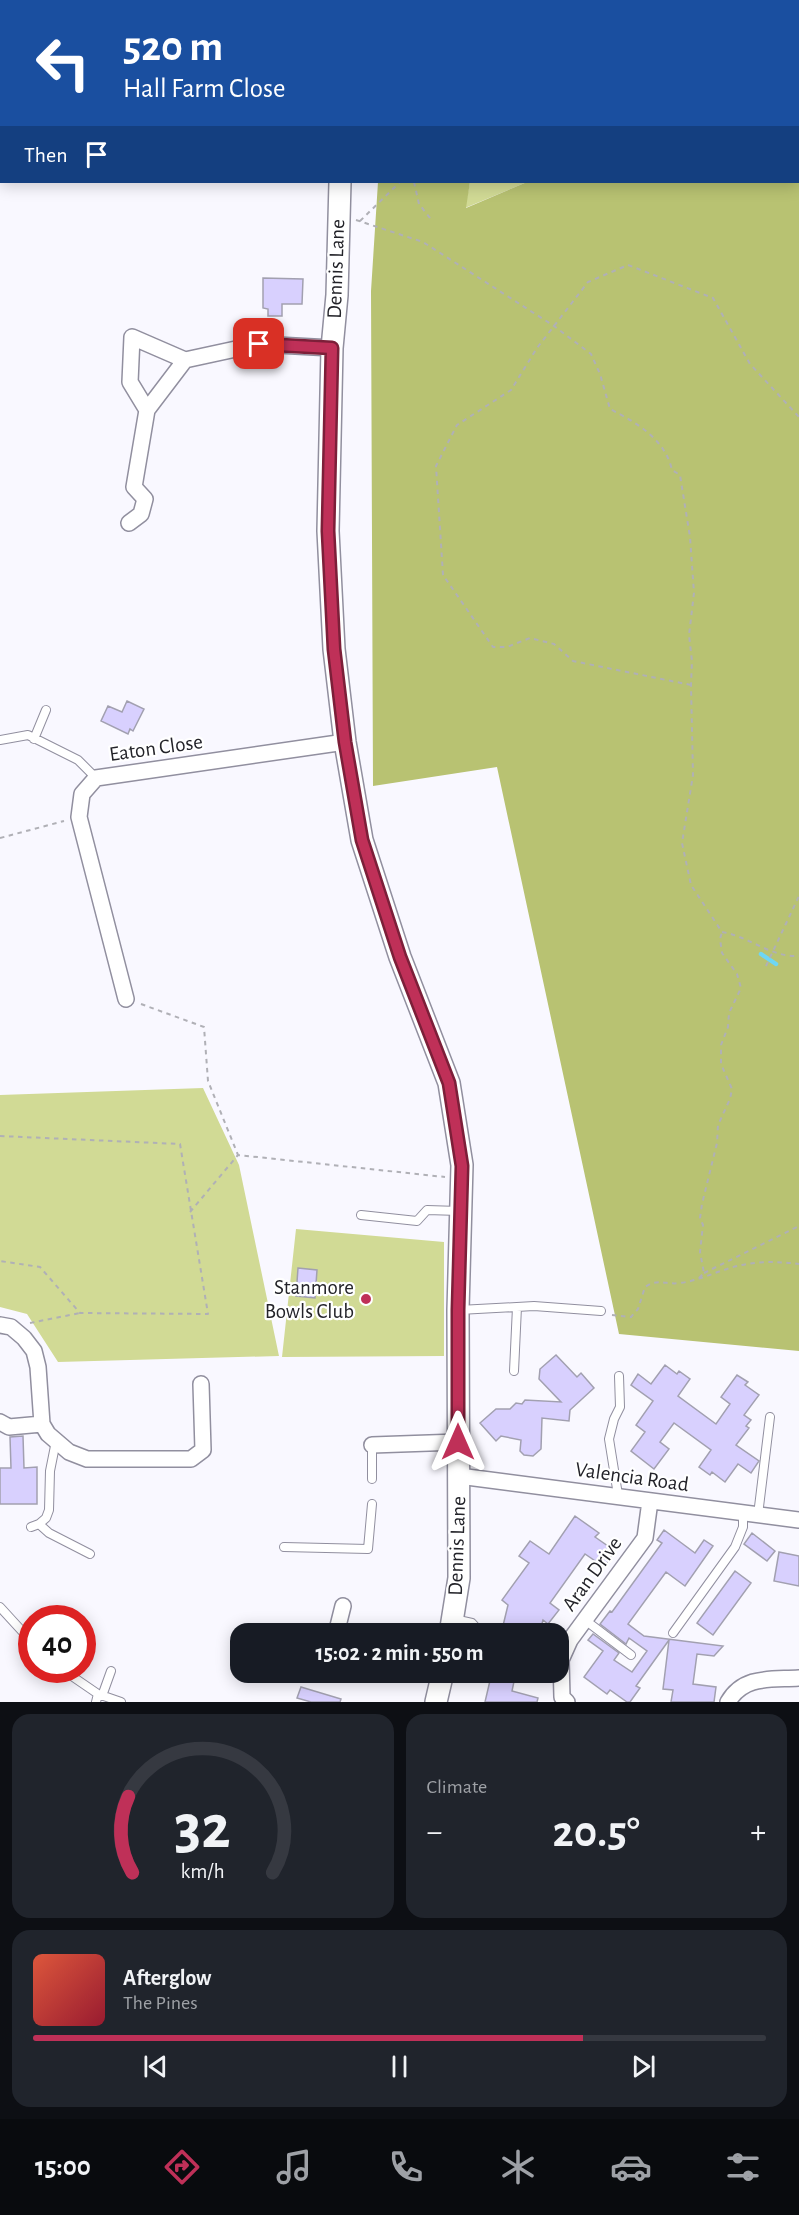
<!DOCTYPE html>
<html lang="en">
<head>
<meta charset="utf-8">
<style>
  body { margin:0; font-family:"Alegreya Sans",sans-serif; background:#20242c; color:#f1f3f6; height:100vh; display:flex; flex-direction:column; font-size:22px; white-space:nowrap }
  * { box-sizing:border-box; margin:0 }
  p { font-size:20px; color:#9ea1a6 }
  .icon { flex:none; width:33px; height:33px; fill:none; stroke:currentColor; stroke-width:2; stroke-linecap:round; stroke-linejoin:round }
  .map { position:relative; height:1702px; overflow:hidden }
  .sheet { display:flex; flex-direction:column; gap:12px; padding:12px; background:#0d0f14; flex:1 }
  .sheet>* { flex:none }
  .top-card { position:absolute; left:0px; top:0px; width:800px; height:183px; box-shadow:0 3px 15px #0003; background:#1a4fa0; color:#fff; overflow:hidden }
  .speed { position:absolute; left:18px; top:1605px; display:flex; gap:12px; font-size:30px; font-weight:700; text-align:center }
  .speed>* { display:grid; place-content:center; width:78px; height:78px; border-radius:50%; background:#171b24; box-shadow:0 3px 15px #0003; line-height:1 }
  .speed .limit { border:9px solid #d22; background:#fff; color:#111 }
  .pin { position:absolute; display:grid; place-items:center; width:51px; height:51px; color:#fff; margin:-26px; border-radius:12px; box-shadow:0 3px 9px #0006 }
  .me { position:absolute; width:66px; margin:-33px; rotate:0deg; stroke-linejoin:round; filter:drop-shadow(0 0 4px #0008) }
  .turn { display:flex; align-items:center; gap:21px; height:126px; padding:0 24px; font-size:27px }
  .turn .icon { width:78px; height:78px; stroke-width:2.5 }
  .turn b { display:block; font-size:42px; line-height:51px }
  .then { display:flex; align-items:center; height:57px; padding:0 24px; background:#0003; gap:12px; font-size:22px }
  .big { font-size:45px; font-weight:700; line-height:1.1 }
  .sheet .tile { flex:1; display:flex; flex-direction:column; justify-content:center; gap:9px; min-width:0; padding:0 21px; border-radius:18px; background:#20242c }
  .sheet .dial { align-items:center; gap:0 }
  .dial svg { height:156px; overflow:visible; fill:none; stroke:#363941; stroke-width:7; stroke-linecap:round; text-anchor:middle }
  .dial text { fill:#f1f3f6; stroke:none }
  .song { display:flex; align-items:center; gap:18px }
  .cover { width:72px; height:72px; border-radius:9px; background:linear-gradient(135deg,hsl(10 70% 55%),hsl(350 70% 35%)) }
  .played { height:6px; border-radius:3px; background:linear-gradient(90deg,#bf3058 75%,#363941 75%) }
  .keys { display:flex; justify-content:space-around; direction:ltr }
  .heat { display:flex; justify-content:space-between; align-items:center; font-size:33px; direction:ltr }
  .sheet .tiles { flex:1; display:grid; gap:12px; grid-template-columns:1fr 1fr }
  .tile:last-child { grid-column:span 2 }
  .trip { position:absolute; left:230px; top:1623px; width:339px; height:60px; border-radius:18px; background:#171b24; box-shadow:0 3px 15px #0003; font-weight:700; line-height:60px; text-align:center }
  .menu { display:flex; height:96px; justify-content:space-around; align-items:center; background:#090b0e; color:#9ea1a6 }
  .menu .icon { width:42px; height:42px }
  .menu .selected { color:#bf3058 }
  .menu b { font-size:27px; color:#f1f3f6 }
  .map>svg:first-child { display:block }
  .green { fill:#d1da95 }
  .forest { fill:#b8c272 }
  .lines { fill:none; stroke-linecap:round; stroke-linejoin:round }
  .stream { stroke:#6ed6f3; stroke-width:4.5 }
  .building { fill:#d8d0fe; stroke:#a2a0b0; stroke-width:1.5 }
  .lane-casing { stroke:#918f9f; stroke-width:10 }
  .street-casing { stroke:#918f9f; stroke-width:18 }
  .secondary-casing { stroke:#918f9f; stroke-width:24 }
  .path { stroke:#b0b0b6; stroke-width:2; stroke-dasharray:4.5 4.5; stroke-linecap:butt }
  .lane { stroke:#fff; stroke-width:8 }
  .street { stroke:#fff; stroke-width:15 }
  .secondary { stroke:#fff; stroke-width:21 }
  .route-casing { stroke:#7c1f39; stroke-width:15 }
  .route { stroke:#bf3058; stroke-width:10 }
  .poi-dot { fill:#bf3058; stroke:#fff; stroke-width:2 }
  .labels { text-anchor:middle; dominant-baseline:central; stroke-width:4.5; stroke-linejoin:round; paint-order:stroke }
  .street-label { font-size:21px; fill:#232329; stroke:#fff }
  .poi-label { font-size:21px; fill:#232329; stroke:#fff; text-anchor:end }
</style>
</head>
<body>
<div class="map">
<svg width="799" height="1702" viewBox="0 0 799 1702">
  <rect width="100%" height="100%" fill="#f9f8ff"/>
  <path class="green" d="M425 0H712L715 1 425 2Z
    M470 182H527L465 208Z
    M203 1088 239 1165 279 1356 58 1362 27 1314 0 1307V1095Z
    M296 1229 444 1242V1356L282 1357Z"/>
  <path class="forest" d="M712 0H799V131L798 2Z
    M798 151 799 152V1351L619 1334 497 767 373 786 371 291 378 182H470L466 208 527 182H798Z"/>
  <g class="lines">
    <path class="stream" d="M761 954 776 964"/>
  </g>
  <path class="building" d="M263 278 303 279 302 304H282V316H268V309L263 308Z
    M127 701 144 709 133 731 130 729 128 734 101 721 108 706 122 712Z
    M298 1268 317 1270 315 1298 296 1296Z
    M556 1355 577 1377 581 1373 594 1388 570 1410 569 1421 542 1418 541 1449 533 1456 524 1455 520 1451 521 1440 501 1436 496 1441 480 1423 496 1409H510L516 1403 522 1404 525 1400 561 1402 539 1379 540 1369Z
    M665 1365 677 1374 679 1371 690 1379 678 1396 716 1424 730 1404 721 1397 737 1375 748 1382 745 1385 759 1395 744 1415 751 1420 746 1426 749 1428 736 1445 759 1461 751 1473 738 1464 725 1482 712 1472 710 1475 699 1467 711 1450 674 1423 660 1442 669 1449 654 1469 631 1451 645 1432 636 1425 653 1401 631 1385 638 1374 651 1384Z
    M23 1436 24 1468 37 1467V1504H0V1468H11L10 1437Z
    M575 1516 599 1533 595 1537 615 1551 604 1567 585 1554 550 1603 559 1610 548 1624 543 1620 539 1634H501L508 1605 502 1600 529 1563 519 1556 530 1541 549 1554Z
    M664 1530 695 1553 704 1540 713 1546 685 1586 666 1572 628 1624 644 1636 723 1646 714 1656 697 1654 693 1684 716 1687 714 1702H671L673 1690 663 1689 669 1640 636 1686 640 1688 630 1702H627L610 1690 607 1694 584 1677 603 1651 588 1640 593 1634 619 1653 614 1660 632 1672 647 1651 629 1638 626 1644 600 1624 610 1611 612 1612 662 1543 657 1540Z
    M752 1533 775 1551 767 1561 744 1544Z
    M779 1552 799 1556V1586L774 1581Z
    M735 1571 751 1583 713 1635 697 1623Z
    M492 1672H516L512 1691 538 1698 537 1702H485Z
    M301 1687 341 1699 340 1702H311L297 1698Z"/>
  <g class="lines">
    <g class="lane-casing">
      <path id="lane" d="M34 739 46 710
        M0 740 28 735 78 760 96 778
        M361 1215 417 1221 427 1210 459 1211
        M459 1310 534 1306 601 1311
        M514 1371 517 1307
        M372 1479V1445
        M618 1495 609 1439 614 1419 620 1407 619 1376
        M758 1515 770 1417
        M39 1524 49 1533 90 1554
        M31 1527 39 1524 46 1518 49 1510 50 1471 56 1441
        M284 1547 368 1549 372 1504
        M0 1607 32 1642
        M454 1619 472 1623 482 1634
        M585 1620 631 1655
        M673 1633 735 1547 743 1527V1513
        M63 1670 98 1694
        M102 1696 111 1671
        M96 1702 98 1694 121 1702"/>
    </g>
    <g class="street-casing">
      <path id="street" d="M185 360 132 337 130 382 147 410 185 360 259 344 332 348
        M129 523 141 514 145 499 134 487 147 410
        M126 999 79 817 82 794 96 778 345 742
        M0 1325 11 1327 24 1338 34 1351 38 1367 42 1424 48 1434 69 1452 87 1459H191L203 1450 201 1384
        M0 1422 9 1427 42 1424
        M372 1445 458 1442
        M459 1476 799 1520
        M336 1634 343 1606
        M322 1674V1672
        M567 1702 562 1697 561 1660 570 1640 645 1538 650 1501
        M728 1702C744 1675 771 1680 799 1678"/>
    </g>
    <g class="secondary-casing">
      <path id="secondary" d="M345 2V0
        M340 182 337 295 332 348 328 531 334 649 345 742 362 840 400 957 449 1083 462 1165 458 1310 459 1578 450 1634
        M436 1702 443 1672"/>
    </g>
    <path class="path" d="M414 182 419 204 430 218
      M356 220 423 242 554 326 591 354 600 374 610 409C637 423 665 439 672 470L680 475 690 537 694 593 689 635 692 661 691 685 693 775 682 843 691 885 722 932C748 936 772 958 799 956
      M360 221 400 182
      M691 685 573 661 554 644 530 638 507 647H493L443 575 436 466 457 425 511 390 537 348 588 282 628 265 713 298 750 364 799 417
      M0 838 64 821
      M766 966 799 896
      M141 1004 204 1027 208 1081 238 1155
      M0 1136 180 1144 208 1314 80 1313 40 1267 0 1261
      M190 1212 238 1155 445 1177
      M704 1273 799 1226
      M699 1278 704 1273 700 1252 703 1225 700 1218 702 1204 717 1143 718 1125 730 1099 732 1089 721 1064V1045L728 1027 729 1013 741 988 737 974 722 953 720 939 722 932
      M612 1315 631 1317 638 1309 645 1287C658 1278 666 1285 680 1283 697 1281 713 1273 730 1268 752 1261 776 1261 799 1264
      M30 1323 80 1313"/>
    <use href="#lane" class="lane"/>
    <use href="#street" class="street"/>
    <use href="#secondary" class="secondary"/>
  </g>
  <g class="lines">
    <g class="route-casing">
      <path id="route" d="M259 344 332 348 328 531 334 649 345 742 362 840 400 957 449 1083 462 1166 458 1310V1442"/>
    </g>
    <use href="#route" class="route"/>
  </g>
  <circle class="poi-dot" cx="366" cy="1299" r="6"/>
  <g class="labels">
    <g class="street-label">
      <text transform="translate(336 269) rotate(-88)">Dennis Lane</text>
      <text transform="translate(156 748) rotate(-8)">Eaton Close</text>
      <text transform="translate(632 1477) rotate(8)">Valencia Road</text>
      <text transform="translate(457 1546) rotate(-88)">Dennis Lane</text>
      <text transform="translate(592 1574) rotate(-54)">Aran Drive</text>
    </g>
    <g class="poi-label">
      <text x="354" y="1287">Stanmore<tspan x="354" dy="24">Bowls Club</tspan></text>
    </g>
  </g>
</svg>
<div class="speed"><div class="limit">40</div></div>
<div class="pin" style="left:259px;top:344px;background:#d93025"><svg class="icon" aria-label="arrive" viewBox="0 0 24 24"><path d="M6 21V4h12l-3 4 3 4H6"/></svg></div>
<svg class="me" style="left:458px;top:1442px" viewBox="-20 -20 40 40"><path d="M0-17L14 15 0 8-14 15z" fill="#bf3058" stroke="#fff" stroke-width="4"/></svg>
<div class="trip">15:02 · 2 min · 550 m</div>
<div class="top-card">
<div class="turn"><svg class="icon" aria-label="left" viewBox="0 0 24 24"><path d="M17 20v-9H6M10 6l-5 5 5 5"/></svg><div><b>520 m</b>Hall Farm Close</div></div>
<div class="then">Then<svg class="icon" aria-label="arrive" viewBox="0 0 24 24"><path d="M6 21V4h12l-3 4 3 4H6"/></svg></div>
</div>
</div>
<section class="sheet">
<div class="tiles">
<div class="tile dial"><svg viewBox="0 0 100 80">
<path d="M14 69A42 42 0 1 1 86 69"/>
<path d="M14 69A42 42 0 0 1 12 30" stroke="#bf3058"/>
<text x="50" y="56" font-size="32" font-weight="700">32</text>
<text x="50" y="72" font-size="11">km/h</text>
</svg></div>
<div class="tile"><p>Climate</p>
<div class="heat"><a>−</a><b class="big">20.5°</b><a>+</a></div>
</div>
<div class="tile">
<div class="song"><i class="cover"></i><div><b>Afterglow</b><p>The Pines</p></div></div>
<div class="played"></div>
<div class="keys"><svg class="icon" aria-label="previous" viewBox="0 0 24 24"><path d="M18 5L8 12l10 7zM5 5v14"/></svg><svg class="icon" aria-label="pause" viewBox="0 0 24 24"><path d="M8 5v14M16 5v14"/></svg><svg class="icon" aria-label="next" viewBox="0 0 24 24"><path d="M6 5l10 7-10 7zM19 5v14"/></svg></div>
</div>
</div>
</section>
<nav class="menu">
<b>15:00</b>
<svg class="icon selected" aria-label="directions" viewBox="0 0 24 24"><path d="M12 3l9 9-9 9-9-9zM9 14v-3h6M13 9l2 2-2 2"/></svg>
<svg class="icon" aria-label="music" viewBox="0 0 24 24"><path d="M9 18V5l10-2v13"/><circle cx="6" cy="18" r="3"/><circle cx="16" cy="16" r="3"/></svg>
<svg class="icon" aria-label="phone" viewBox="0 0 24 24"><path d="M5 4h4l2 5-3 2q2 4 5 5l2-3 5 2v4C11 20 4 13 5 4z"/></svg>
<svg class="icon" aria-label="climate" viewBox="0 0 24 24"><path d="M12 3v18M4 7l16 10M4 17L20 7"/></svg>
<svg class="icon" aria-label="car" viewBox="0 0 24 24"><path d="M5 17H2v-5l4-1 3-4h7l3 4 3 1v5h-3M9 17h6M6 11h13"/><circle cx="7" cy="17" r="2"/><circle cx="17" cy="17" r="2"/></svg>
<svg class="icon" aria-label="filters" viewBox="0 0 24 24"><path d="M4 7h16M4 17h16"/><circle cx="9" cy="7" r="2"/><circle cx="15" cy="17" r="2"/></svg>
</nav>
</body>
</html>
